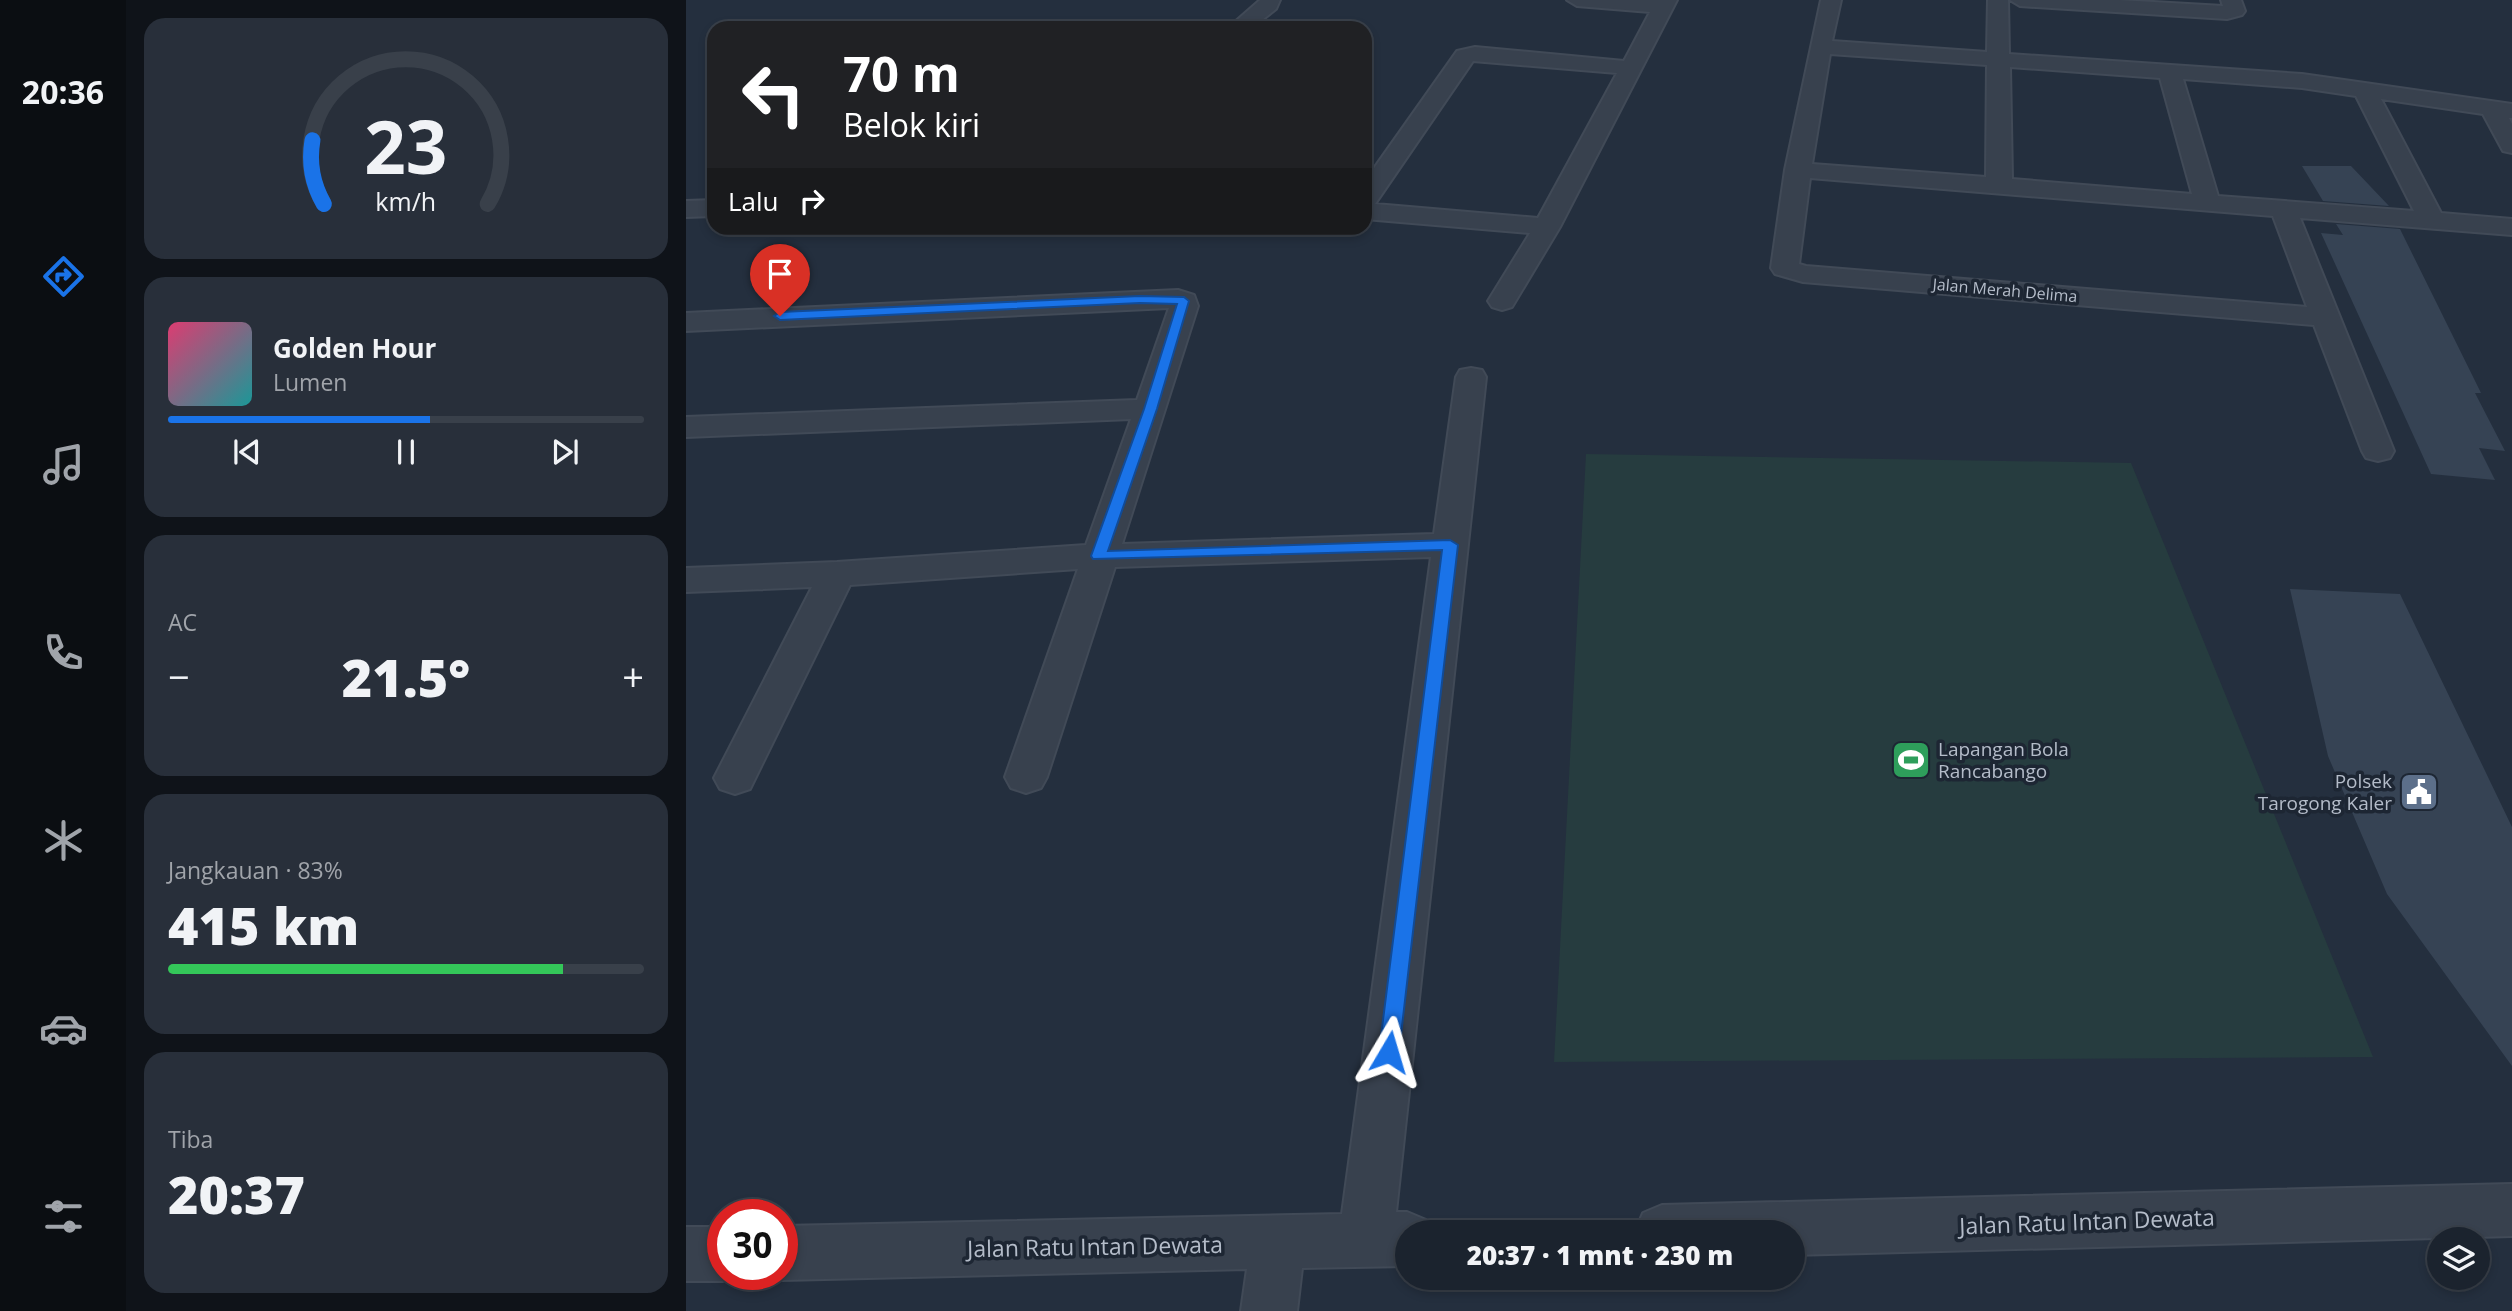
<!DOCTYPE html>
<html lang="id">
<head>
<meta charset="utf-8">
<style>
  body { margin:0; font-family:"Open Sans",sans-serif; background:#282f3a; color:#f1f3f6; height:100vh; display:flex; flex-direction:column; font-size:26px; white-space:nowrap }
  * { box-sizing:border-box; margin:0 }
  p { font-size:23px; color:#a0a4aa }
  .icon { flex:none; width:38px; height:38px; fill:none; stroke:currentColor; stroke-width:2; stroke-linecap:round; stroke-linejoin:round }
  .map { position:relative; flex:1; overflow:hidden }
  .sheet { display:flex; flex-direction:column; gap:18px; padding:18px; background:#0f1319; width:560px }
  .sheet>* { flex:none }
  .top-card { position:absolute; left:21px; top:21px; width:665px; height:214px; border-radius:21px; box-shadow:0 4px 10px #0003,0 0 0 2px #39404a; background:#202124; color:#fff; overflow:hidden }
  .buttons { position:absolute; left:1741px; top:1227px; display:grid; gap:14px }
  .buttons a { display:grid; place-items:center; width:63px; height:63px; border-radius:50%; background:#1b232e; box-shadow:0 4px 10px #0003,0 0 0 2px #39404a; font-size:35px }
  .speed { position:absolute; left:21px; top:1199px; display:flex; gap:14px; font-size:35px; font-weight:700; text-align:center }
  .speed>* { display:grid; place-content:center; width:91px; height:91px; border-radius:50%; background:#1b232e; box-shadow:0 4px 10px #0003,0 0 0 2px #39404a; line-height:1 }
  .speed .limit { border:10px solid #d22; background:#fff; color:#111 }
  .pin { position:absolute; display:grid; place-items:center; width:60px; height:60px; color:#fff; margin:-72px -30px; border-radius:50% 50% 50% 0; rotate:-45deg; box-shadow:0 0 7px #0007 }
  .pin .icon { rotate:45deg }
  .me { position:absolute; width:77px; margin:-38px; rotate:7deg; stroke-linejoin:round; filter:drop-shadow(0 0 5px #0008) }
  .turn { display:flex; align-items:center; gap:24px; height:147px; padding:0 21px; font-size:32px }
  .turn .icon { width:91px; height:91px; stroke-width:2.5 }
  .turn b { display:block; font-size:49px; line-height:60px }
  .then { display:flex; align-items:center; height:66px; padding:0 21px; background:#0003; gap:14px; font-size:26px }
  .big { font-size:52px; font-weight:800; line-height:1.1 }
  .sheet .tile { flex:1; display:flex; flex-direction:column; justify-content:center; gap:10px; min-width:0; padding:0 24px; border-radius:21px; background:#282f3a }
  .sheet .dial { align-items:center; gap:0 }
  .dial svg { height:182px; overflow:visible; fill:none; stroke:#39404a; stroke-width:7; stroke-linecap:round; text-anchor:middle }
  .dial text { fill:#f1f3f6; stroke:none }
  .song { display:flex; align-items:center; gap:21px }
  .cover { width:84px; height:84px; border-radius:10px; background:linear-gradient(135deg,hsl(340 70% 55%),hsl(180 70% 35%)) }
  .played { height:7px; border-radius:4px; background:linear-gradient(90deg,#1a73e8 55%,#39404a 55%) }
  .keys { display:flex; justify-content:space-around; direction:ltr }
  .heat { display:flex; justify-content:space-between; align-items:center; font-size:38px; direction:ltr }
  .charge { height:10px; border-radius:5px; background:linear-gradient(90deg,#34c759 83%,#39404a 0) }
  .trip { position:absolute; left:709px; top:1220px; width:410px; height:70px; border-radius:35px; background:#1b232e; box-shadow:0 4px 10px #0003,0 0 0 2px #39404a; font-weight:800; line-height:70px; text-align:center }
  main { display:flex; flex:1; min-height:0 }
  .tab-bar { display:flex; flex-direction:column; width:126px; justify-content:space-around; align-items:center; background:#0b0e12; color:#a0a4aa }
  .tab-bar .icon { width:49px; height:49px }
  .tab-bar .selected { color:#1a73e8 }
  .tab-bar b { font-size:32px; color:#f1f3f6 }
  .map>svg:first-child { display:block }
  .green { fill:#263c3f }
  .building { fill:#364354 }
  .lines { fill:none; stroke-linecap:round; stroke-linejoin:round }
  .minor-casing { stroke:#414a57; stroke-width:4 }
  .minor { fill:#38414e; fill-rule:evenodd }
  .route { fill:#1a73e8; stroke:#114b97; stroke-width:2 }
  .labels { text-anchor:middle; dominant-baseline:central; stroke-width:7; stroke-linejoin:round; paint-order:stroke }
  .far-street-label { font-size:16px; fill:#b4bcc9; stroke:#1d2633 }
  .poi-label { font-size:19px; fill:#b4bcc9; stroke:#1d2633; text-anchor:start }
  .near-street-label { font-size:23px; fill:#b4bcc9; stroke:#1d2633 }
</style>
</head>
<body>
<main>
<nav class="tab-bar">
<b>20:36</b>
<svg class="icon selected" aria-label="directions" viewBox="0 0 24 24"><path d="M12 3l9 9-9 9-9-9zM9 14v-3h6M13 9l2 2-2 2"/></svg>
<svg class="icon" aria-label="music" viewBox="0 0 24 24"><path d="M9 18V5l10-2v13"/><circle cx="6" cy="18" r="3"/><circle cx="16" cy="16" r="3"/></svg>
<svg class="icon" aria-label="phone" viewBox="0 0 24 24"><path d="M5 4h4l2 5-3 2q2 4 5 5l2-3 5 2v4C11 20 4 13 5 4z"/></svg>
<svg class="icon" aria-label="climate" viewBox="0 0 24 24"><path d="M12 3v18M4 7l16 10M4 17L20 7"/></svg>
<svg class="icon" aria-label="car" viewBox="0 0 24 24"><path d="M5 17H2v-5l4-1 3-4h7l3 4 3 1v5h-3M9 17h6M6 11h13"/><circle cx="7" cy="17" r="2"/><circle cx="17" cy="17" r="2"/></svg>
<svg class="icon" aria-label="filters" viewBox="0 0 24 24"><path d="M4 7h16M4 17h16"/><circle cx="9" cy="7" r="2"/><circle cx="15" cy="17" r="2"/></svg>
</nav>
<section class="sheet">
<div class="tile dial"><svg viewBox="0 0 100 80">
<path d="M14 69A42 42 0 1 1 86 69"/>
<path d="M14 69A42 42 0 0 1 9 41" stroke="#1a73e8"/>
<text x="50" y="56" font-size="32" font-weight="700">23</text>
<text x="50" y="72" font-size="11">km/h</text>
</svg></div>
<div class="tile">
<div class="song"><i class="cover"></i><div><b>Golden Hour</b><p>Lumen</p></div></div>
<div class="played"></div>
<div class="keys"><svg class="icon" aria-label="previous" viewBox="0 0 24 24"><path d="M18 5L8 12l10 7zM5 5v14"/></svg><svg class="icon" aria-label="pause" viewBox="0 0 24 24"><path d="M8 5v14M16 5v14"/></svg><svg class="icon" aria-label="next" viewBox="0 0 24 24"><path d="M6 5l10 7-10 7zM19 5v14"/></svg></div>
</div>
<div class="tile"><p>AC</p>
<div class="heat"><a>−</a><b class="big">21.5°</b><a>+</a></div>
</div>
<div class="tile"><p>Jangkauan · 83%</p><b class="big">415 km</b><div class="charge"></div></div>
<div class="tile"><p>Tiba</p><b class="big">20:37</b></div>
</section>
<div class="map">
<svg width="1826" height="1311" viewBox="0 0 1826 1311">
  <rect width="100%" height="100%" fill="#242f3e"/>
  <path class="green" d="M900 454 1445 463 1687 1057 868 1062Z"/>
  <path class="building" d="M1616 166H1665L1703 206 1637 201Z
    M1650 224 1714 229 1795 393H1789L1819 451 1793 448 1809 480 1745 474 1635 233 1657 235Z
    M1604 589 1714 594 1826 827V1066L1701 894 1642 756Z"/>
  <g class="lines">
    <g class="minor-casing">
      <path id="minor" d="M574 0H594L590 9 566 28H542Z
        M881 0H991L874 227 826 307 816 310 806 307 802 301 844 233 679 219V181L771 51 789 47 938 61 964 12 891 6ZM787 61 931 73 852 218 689 204Z
        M1135 0H1155L1146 41 1301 52 1302 0H1322L1323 54 1616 74 1826 104V118H1823L1826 124V153L1817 151 1797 114 1695 99 1755 213 1826 219V235L1614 218 1708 451 1704 458 1692 461 1680 458 1676 451 1628 325 1117 282 1089 274 1085 268 1099 170ZM1144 54 1301 65 1300 177 1126 164ZM1324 67 1474 78 1506 194 1326 179ZM1497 79 1616 88 1670 96 1728 211 1532 196ZM1124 178 1587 216 1621 307 1120 266 1113 264Z
        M1324 0H1433L1537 6 1535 0H1555L1559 11 1556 15 1541 19 1334 6Z
        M28 200V216L0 217V201Z
        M492 290 508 295 512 306 436 544 748 534 770 377 774 370 785 368 796 370 800 377 710 1212H721L740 1220 745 1232H721V1266L616 1268 611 1311H555L561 1269 96 1280 81 1274H96V1226L656 1214 745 557 429 567 361 777 355 788 340 793 325 788 319 777 392 569 164 585 64 789 49 794 34 789 28 778 126 587 0 592V568L151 562 400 545 445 419 0 437V417L451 400 483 308 0 331V313Z
        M1826 1184V1236L1106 1255V1232H949L957 1213 976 1205Z
        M0 1227H37V1274H55L37 1281H0Z"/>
    </g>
    <use href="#minor" class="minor"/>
  </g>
  <path class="route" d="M454 296 498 297 503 301 471 409 422 551 764 540 772 545 713 1052 710 1058 703 1061 696 1058 693 1052 756 550 407 559 405 556 458 409 491 304 454 303 94 320 88 316 94 312Z"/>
  <defs>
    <g id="stadium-square" transform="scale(2.0125)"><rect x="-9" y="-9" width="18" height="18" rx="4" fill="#2e9e5b" stroke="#1d2633"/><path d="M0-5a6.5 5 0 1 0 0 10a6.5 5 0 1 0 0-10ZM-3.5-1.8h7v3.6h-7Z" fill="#fff"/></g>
    <g id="civic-square" transform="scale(2.0125)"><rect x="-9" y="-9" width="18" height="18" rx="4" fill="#5c6f8a" stroke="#1d2633"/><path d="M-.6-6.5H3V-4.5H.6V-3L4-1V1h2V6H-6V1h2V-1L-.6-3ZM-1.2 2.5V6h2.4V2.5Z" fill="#fff"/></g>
  </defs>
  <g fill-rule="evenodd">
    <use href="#stadium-square" x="1225" y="760"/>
    <use href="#civic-square" x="1733" y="792"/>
  </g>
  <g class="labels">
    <g class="far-street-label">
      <text transform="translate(1319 290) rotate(5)">Jalan Merah Delima</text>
    </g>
    <g class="poi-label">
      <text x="1252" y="749">Lapangan Bola<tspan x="1252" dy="22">Rancabango</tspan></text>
      <text x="1706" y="781" text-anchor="end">Polsek<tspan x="1706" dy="22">Tarogong Kaler</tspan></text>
    </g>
    <g class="near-street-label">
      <text transform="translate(1401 1221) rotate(-2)">Jalan Ratu Intan Dewata</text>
      <text transform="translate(409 1246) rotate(-1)">Jalan Ratu Intan Dewata</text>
    </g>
  </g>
</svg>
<div class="buttons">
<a><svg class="icon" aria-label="layers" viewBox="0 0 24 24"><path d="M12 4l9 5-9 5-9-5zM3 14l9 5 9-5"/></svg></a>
</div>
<div class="speed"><div class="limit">30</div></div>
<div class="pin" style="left:94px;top:316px;background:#d93025"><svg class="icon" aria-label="arrive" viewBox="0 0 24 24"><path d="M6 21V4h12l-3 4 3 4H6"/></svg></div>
<svg class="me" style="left:703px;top:1052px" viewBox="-20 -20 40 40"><path d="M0-17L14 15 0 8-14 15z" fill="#1a73e8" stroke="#fff" stroke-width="4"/></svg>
<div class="trip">20:37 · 1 mnt · 230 m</div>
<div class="top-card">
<div class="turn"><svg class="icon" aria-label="left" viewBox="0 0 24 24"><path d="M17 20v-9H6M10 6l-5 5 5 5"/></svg><div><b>70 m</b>Belok kiri</div></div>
<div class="then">Lalu<svg class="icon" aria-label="right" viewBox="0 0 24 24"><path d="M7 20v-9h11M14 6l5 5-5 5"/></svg></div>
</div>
</div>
</main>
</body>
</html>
